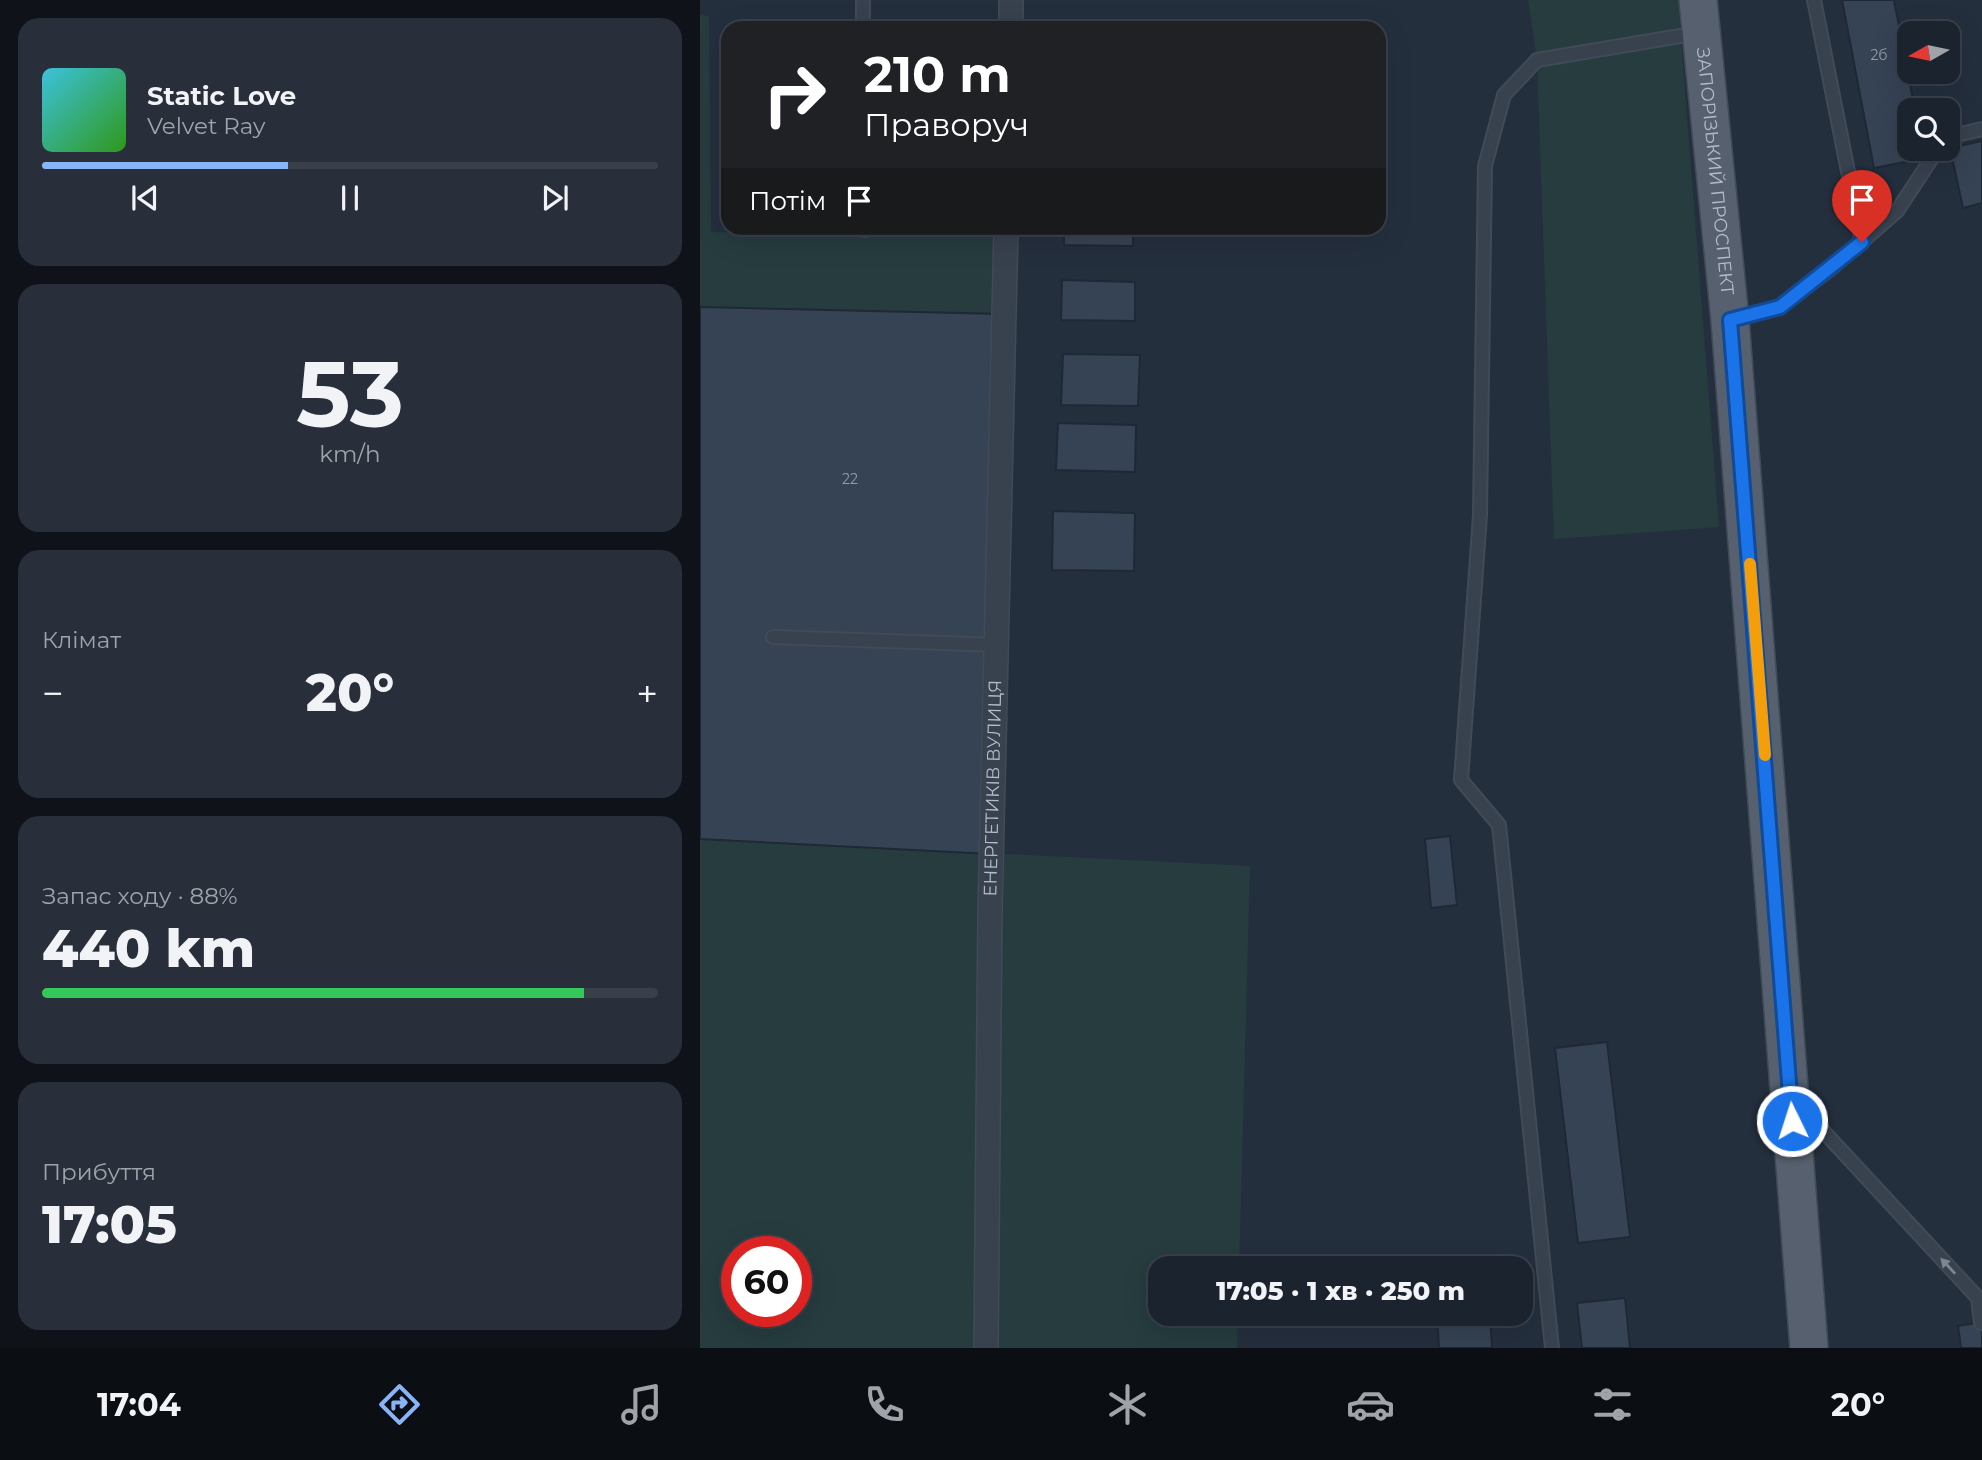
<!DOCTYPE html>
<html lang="uk">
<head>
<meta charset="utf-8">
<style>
  body { margin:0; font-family:Montserrat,sans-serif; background:#282f3a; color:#f1f3f6; height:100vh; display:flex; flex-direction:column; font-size:26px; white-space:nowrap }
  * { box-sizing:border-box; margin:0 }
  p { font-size:23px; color:#a0a4aa }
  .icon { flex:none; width:38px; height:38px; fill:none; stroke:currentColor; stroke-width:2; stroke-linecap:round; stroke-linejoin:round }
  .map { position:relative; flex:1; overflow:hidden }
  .side { display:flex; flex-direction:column; gap:18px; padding:18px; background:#0f1319; width:700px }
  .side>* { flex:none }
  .banner { position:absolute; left:21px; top:21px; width:665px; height:214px; border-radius:21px; box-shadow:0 7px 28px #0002,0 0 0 2px #39404a; background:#202124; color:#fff; overflow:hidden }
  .needle { width:46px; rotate:261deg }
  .buttons { position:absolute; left:1197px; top:21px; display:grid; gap:14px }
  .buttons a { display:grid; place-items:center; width:63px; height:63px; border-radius:14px; background:#1b232e; box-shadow:0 7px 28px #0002,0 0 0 2px #39404a; font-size:35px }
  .speed { position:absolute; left:21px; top:1236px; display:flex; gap:14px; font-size:35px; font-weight:700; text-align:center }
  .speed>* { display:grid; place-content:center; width:91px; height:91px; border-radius:50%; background:#1b232e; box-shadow:0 7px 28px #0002,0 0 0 2px #39404a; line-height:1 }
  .speed .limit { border:10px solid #d22; background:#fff; color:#111 }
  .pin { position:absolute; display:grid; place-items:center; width:60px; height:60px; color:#fff; margin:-72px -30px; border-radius:50% 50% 50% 0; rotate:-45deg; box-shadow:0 0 7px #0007 }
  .pin .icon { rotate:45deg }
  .me { position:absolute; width:77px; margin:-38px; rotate:356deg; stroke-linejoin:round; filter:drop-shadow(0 0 5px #0008) }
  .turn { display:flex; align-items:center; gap:24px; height:147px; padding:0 28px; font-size:32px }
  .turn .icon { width:91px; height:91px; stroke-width:2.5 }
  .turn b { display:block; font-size:49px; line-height:60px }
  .then { display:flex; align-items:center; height:66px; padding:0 28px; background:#0003; gap:14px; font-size:26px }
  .big { font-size:52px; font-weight:800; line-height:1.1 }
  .side .widget { flex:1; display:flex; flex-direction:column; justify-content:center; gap:10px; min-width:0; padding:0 24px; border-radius:21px; background:#282f3a }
  .side .dial { align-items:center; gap:0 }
  .dial b { font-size:91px; line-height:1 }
  .song { display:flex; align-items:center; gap:21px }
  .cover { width:84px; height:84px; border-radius:10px; background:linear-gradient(135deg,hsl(190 70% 55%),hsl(110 70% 35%)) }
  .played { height:7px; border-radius:4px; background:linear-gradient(90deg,#8ab4f8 40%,#39404a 40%) }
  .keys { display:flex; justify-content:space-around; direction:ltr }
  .heat { display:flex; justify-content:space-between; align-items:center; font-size:38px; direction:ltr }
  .charge { height:10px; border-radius:5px; background:linear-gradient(90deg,#34c759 88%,#39404a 0) }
  .trip { position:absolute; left:448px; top:1256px; width:385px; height:70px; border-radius:21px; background:#1b232e; box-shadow:0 7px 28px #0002,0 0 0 2px #39404a; font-weight:800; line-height:70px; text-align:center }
  .menu { display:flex; height:112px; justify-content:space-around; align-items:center; background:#0b0e12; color:#a0a4aa }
  .menu .icon { width:49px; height:49px }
  .menu .on { color:#8ab4f8 }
  .menu b { font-size:32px; color:#f1f3f6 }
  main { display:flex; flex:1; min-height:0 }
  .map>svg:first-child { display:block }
  .green { fill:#263c3f; fill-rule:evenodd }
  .building { fill:#364354; stroke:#1f2835; stroke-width:2 }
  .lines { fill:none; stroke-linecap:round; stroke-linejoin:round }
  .service-casing { stroke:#414a57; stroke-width:16 }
  .minor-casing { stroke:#414a57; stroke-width:26 }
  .primary-casing { stroke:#414a57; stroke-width:40 }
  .service { stroke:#38414e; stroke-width:12 }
  .minor { stroke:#38414e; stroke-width:23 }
  .primary { stroke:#56606e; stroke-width:37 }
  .oneway { fill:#7c8592 }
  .route-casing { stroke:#114b97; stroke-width:18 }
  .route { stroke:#1a73e8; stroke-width:12 }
  .slow { stroke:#f59e0b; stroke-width:12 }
  .labels { text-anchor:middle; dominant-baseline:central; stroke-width:7; stroke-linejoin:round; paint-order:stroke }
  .number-label { font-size:14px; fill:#929caa }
  .street-label { font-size:18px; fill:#b4bcc9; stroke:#1d2633 }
</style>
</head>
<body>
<main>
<section class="side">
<div class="widget">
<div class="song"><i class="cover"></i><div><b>Static Love</b><p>Velvet Ray</p></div></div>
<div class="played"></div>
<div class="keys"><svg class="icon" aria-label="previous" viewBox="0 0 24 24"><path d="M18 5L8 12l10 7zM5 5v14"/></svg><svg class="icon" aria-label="pause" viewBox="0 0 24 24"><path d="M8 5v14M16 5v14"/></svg><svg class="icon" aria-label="next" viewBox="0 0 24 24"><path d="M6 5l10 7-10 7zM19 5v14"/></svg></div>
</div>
<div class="widget dial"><b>53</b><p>km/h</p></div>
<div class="widget"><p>Клімат</p>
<div class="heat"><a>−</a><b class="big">20°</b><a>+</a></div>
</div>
<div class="widget"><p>Запас ходу · 88%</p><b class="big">440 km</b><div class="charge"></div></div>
<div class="widget"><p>Прибуття</p><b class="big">17:05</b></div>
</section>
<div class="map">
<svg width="1282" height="1348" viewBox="0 0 1282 1348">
  <rect width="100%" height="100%" fill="#242f3e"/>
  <path class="green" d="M828 0H978L1019 527 854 539 837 60Z
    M0 15 9 16 11 232 306 236 303 314 0 307Z
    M0 839 550 866 539 1269H460V1314H538L537 1348H0ZM37 1251H96V1311H37Z"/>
  <path class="building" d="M1142 0H1194L1215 110H1209V149H1223L1225 158 1174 168Z
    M1282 141V203L1263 208 1250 148Z
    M364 228H433V246L364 245Z
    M362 280 435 282V321L361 320Z
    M0 307 303 314 291 854 0 839Z
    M363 354 440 355 438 406 361 405Z
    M358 423 436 425 435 472 356 470Z
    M353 511 435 513 434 571 352 570Z
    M750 836 757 905 731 908 725 839Z
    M907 1042 930 1237 878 1243 855 1048Z
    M925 1298 930 1348H882L877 1303Z
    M737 1314H790L792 1348H739Z
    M1282 1322V1348H1261L1258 1326Z"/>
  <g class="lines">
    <g class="service-casing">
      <path id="service" d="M163 0V28
        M1114 0 1162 242
        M1248 137 1282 129
        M165 228V230
        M1034 319 1080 307 1133 267 1197 211 1238 149
        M73 637 298 645
        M1100 1106 1278 1298 1281 1323
        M852 1348 799 825 761 780 780 515 785 166 804 95 837 60 998 33"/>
    </g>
    <g class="minor-casing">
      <g id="minor">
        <path d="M311 28V0"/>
        <path id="s1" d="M286 1348 290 911 306 228"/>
      </g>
    </g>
    <g class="primary-casing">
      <g id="primary">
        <path id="s2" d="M998 0 1030 320 1109 1348"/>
      </g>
    </g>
    <use href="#service" class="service"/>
    <use href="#minor" class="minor"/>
    <use href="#primary" class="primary"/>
  </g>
  <defs><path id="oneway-solid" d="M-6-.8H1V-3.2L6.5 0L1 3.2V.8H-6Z" transform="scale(1.75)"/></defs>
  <use class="oneway" href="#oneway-solid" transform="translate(1248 1266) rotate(-133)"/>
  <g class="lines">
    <g class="route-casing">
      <path id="route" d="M1092 1121 1030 320 1080 307 1162 242"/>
    </g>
    <use href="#route" class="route"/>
    <path class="slow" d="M1050 564 1065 755"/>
  </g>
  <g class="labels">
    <g class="number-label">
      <text x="1179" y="55">2б</text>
      <text x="150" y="479">22</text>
    </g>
    <g class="street-label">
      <text stroke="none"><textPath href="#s2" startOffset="172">ЗАПОРІЗЬКИЙ ПРОСПЕКТ</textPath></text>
      <text stroke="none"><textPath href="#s1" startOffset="560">ЕНЕРГЕТИКІВ ВУЛИЦЯ</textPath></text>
    </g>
  </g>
</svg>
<div class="buttons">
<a><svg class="needle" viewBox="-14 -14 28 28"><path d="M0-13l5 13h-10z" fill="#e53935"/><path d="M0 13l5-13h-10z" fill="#a0a4aa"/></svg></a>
<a><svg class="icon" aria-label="search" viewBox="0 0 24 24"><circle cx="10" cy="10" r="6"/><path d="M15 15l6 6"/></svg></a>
</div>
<div class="speed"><div class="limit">60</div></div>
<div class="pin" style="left:1162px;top:242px;background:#d93025"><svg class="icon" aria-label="arrive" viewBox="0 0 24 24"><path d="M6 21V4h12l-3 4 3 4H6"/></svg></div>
<svg class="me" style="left:1092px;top:1121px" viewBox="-20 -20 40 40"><circle r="17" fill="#1a73e8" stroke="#fff" stroke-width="3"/><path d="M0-11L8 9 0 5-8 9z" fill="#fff"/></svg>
<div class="trip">17:05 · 1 хв · 250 m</div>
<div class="banner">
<div class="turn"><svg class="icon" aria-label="right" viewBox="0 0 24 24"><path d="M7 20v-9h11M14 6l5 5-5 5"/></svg><div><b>210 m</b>Праворуч</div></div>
<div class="then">Потім<svg class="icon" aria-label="arrive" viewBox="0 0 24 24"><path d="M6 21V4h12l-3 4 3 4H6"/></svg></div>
</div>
</div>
</main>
<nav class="menu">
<b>17:04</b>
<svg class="icon on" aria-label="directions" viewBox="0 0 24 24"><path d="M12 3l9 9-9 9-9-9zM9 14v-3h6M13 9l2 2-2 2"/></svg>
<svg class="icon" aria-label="music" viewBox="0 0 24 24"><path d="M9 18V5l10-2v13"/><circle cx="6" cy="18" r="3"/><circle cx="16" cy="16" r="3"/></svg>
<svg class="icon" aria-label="phone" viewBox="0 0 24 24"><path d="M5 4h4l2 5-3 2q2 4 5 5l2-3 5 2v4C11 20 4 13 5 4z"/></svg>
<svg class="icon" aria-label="climate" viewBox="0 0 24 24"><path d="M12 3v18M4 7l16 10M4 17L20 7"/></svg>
<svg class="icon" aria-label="car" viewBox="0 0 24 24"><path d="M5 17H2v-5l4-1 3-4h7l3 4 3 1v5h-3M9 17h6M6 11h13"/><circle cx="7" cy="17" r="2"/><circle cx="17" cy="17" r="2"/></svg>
<svg class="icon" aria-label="filters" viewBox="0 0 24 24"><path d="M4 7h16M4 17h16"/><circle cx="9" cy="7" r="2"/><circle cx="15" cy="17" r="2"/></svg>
<b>20°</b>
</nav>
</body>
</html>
